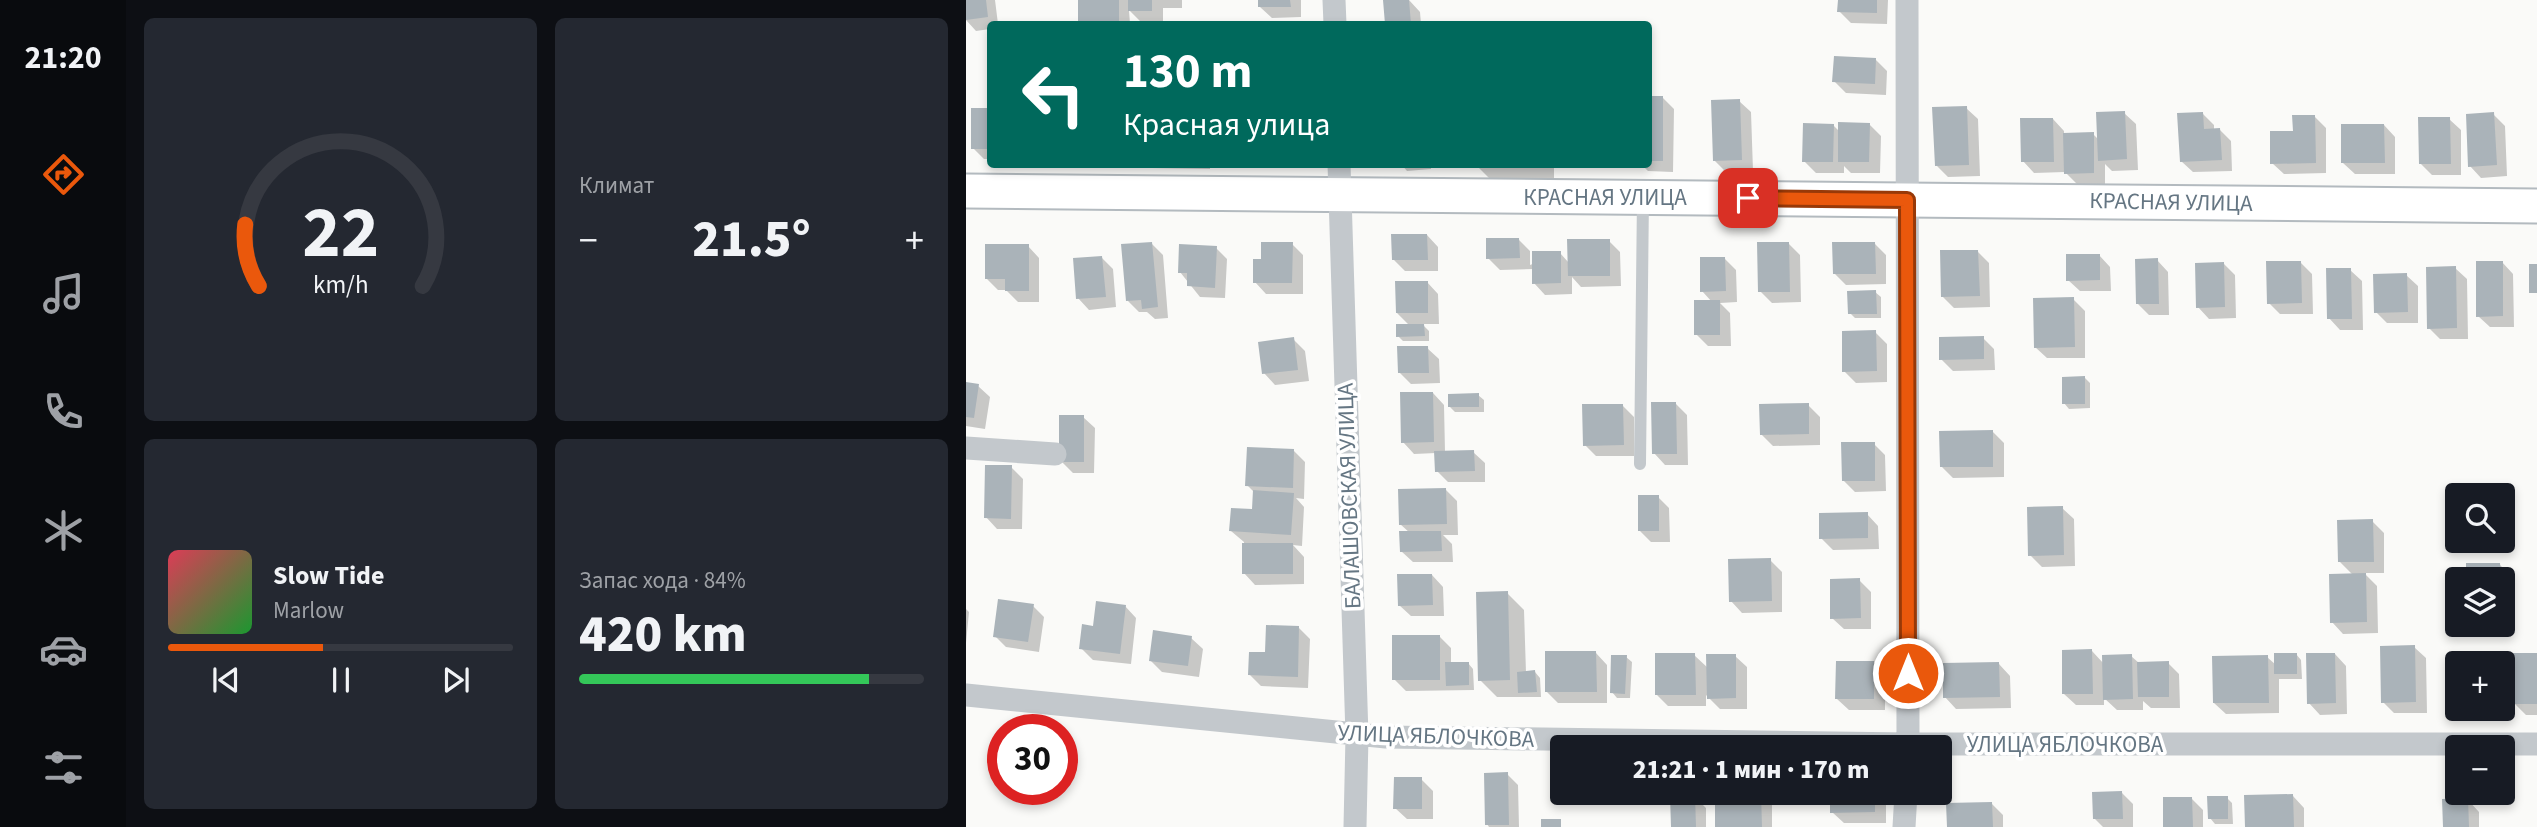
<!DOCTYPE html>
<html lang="ru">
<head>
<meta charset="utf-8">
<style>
  body { margin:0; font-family:"Source Sans 3",sans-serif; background:#242831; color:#f1f3f6; height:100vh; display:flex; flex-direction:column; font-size:26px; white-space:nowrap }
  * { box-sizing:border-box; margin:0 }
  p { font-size:23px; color:#9ea1a6 }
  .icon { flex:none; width:38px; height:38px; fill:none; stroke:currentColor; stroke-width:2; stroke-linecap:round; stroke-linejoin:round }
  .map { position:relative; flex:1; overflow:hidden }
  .side { display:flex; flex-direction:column; gap:18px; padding:18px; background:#0d0f14; width:840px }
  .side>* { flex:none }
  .top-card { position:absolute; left:21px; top:21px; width:665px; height:147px; border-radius:7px; box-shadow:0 4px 10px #0003; background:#00695c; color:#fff; overflow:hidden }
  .tools { position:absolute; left:1479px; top:483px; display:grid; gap:14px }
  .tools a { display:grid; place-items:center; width:70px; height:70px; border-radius:7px; background:#171b24; box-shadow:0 4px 10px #0003; font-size:35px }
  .speed { position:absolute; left:21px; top:714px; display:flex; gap:14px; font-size:35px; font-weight:700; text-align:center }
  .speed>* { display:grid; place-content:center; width:91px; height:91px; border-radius:50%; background:#171b24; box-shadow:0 4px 10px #0003; line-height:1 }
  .speed .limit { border:10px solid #d22; background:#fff; color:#111 }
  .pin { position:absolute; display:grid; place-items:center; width:60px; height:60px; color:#fff; margin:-30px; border-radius:14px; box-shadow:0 4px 10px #0006 }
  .me { position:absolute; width:77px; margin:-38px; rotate:0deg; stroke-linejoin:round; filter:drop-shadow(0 0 5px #0008) }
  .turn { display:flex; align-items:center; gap:24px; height:147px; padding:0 21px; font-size:32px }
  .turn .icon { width:91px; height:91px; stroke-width:2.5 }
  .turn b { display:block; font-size:49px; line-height:60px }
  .big { font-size:52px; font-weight:800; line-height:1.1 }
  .side .widget { flex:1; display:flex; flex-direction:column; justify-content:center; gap:10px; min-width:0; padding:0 24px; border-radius:10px; background:#242831 }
  .side .dial { align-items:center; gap:0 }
  .dial svg { height:182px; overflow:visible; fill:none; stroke:#363941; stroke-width:7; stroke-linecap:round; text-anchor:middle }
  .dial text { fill:#f1f3f6; stroke:none }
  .song { display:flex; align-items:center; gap:21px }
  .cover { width:84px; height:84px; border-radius:10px; background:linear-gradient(135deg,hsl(350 70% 55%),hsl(130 70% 35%)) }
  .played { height:7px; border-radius:4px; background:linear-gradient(90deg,#ea580c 45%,#363941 45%) }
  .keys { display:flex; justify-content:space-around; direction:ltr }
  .heat { display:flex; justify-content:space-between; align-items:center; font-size:38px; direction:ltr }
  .charge { height:10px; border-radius:5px; background:linear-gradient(90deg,#34c759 84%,#363941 0) }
  .side .tiles { flex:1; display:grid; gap:18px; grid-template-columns:repeat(2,1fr) }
  .trip { position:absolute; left:584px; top:735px; width:402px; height:70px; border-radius:7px; background:#171b24; box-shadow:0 4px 10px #0003; font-weight:800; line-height:70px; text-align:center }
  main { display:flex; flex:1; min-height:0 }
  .tabs { display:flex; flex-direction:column; width:126px; justify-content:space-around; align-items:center; background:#090b0e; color:#9ea1a6 }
  .tabs .icon { width:49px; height:49px }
  .tabs .current { color:#ea580c }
  .tabs b { font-size:32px; color:#f1f3f6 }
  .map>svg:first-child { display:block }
  .shadow { fill:#0003 }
  .building { fill:#aab3b9 }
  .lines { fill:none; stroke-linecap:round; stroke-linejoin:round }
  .secondary-casing { stroke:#b3babf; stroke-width:37 }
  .lane { stroke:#c3c8cc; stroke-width:12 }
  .street { stroke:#c3c8cc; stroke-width:23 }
  .secondary { stroke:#fff; stroke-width:33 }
  .route-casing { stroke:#983908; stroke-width:18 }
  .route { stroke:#ea580c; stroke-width:12 }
  .labels { text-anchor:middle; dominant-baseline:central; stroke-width:7; stroke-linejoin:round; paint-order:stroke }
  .street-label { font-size:23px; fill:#657683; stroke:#fff }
</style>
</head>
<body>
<main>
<nav class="tabs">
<b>21:20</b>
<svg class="icon current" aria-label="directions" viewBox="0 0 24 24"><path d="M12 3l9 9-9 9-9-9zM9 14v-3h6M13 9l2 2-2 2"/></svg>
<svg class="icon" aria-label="music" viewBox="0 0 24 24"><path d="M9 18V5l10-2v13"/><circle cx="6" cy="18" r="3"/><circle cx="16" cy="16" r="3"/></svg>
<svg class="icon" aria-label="phone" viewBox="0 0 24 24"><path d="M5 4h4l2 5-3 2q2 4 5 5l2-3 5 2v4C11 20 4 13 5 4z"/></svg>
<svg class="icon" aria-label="climate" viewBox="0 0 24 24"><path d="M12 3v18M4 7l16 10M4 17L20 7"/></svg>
<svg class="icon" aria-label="car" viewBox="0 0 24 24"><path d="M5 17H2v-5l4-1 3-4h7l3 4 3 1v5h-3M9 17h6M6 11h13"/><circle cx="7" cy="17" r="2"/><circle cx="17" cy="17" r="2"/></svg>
<svg class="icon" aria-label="filters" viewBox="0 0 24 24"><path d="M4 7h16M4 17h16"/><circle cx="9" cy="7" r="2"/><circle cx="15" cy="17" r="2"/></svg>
</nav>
<section class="side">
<div class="tiles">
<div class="widget dial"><svg viewBox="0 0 100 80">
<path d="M14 69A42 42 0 1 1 86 69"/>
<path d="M14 69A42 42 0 0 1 8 42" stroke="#ea580c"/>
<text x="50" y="56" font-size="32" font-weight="700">22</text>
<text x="50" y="72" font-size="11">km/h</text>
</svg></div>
<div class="widget"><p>Климат</p>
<div class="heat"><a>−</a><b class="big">21.5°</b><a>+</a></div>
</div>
<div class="widget">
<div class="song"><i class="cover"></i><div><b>Slow Tide</b><p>Marlow</p></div></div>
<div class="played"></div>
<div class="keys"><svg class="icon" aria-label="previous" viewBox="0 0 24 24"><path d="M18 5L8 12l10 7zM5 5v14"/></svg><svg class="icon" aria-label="pause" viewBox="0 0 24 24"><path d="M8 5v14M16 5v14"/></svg><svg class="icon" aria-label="next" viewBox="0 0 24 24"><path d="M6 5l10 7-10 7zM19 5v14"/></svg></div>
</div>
<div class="widget"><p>Запас хода · 84%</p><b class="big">420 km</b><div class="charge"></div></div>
</div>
</section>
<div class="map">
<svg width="1571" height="827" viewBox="0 0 1571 827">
  <rect width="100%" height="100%" fill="#fafaf8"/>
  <path class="shadow" d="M0 0H29L32 24H24V29L10 31 0 20Z
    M114 0H216V8H197V22H175L163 10 164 24H115Z
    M294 0H335V17L306 18 294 7Z
    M443 0 454 12 455 24H421L419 2Z
    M873 0H922L921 24 885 23 873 11Z
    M909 59 921 71 920 95 880 93 868 81Z
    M682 98H697L708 109 707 172 682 171 675 164H682Z
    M773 101 785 112 787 171 760 172 748 160Z
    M1000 108 1012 119 1014 176 982 177 971 166Z
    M7 110H24V159H18L7 148Z
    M1158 113 1170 124 1172 170 1146 171 1139 164V184H1111L1099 172 1068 173 1057 161 1087 119 1098 131V135L1127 134 1133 140Z
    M1237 114 1248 125V130H1254L1265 141 1266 171 1227 172 1215 161Z
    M1527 114 1539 126 1541 176 1515 178 1504 166Z
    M1348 116 1360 128V173L1318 174 1306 163 1329 133Z
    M1483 119 1495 130V175H1466L1454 163Z
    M903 124 915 136 914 173H885L878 166V173H850L838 161 867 125 874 132Z
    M1418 125 1429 137V174H1389L1377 163Z
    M182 164H244V169L185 168Z
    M435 164H465V169L441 171Z
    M509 164H588V182L525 180Z
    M461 235 472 247V271H439L428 260Z
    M552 239 564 251V265L594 253 603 263 643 241 654 252 655 286 615 287 606 277V294L579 295 568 283V269L534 270 522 258Z
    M822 243 834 255 835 302 806 303 794 291Z
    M186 244 197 255 202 318 189 319 181 312H173L162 301Z
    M326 244 337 255V294H300L289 282 297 261Z
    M909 244 920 255V284L880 285 869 274Z
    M62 246 73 258V302H52L40 290H32L21 279Z
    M250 248 261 259 259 298 234 297 214 272Z
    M1012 252 1023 263 1024 307 988 308 976 296Z
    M1133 255 1144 267 1145 291H1114L1102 280Z
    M136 258 147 269 150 307 123 310 112 298Z
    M759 259 770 270 771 302 754 303 764 313 765 346H742L730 334 746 302 736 291Z
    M1191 260 1202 272 1203 315H1183L1172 304Z
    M1334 262 1346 274 1347 314H1314L1303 303Z
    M1536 262 1547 274 1548 327H1524L1512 316Z
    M1258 264 1269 275 1270 318 1243 319 1232 307Z
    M1489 268 1501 279 1502 339H1474L1463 328Z
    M1384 270 1396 281 1397 330H1374L1363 318Z
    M1440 275 1452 286V323H1421L1410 312Z
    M461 282 472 294 473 324H456L463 331V341H437L432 336 444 326 431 313Z
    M909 292 915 297V318H889L884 313Z
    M1107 299 1119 311V358H1081L1069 347Z
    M909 332 921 344V382L890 383 878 371Z
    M1017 338 1028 349 1029 370 987 371 975 359Z
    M327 339 339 351 343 381 309 385 298 373Z
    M461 348 473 359 474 383 445 384 433 372Z
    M1119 378 1124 383V408L1103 409 1098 403Z
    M0 384 12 386 24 397 19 429 0 426Z
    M467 393 478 405 479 452H507L519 463V482H482L471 471 470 453 448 454 437 442Z
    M512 395 518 400V412H489L484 407Z
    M710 404 721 415 722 465H699L688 453Z
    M656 405 668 417V456H630L619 445Z
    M842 405 854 417V445L807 446 795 434Z
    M117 417 129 428 128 473H107L95 461Z
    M1026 431 1038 443V477L987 478 976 467Z
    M908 444 919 455 920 491 889 492 877 480Z
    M328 451 339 462 338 499 330 498 338 507 336 546 327 545 338 557V584L289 585 278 573V542L265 531 287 511 289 493 281 485Z
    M45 467 57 479 56 529H31L20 517Z
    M480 490 491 501 492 535H477L486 544 487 562H447L435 551 444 533 434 524Z
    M692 497 703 508 704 542H685L674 531Z
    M1096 508 1108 519 1109 566 1076 567 1064 555Z
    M901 514 912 526 913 549 867 550 855 538Z
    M1406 521 1418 533V573H1398L1411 586 1412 633 1377 634 1366 622 1387 575 1374 562Z
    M804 560 816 572V612L776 613 765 601Z
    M1502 565H1534L1545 576 1546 629H1514L1510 625H1536V579H1502Z
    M466 575 477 587 478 616H445L433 605Z
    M893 580 905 592V629H878L866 618Z
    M541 593 558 610 560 673 569 672 574 678 575 697H531L514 680Z
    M67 606 78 617 73 652 40 647 29 636Z
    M159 606 170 618 165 664 127 660 115 648 128 628Z
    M0 609 3 612 0 643Z
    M333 628 344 639 342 688 295 686 284 675 301 654Z
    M474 637 485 648V664L502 663 507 669 508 690 440 691 428 679Z
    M225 638 237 649 233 677 196 672 184 660Z
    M1448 647 1460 658 1461 713H1428L1417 702Z
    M1126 651 1138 664 1165 656 1173 663H1202L1213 674 1214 708H1185L1177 701V710H1151L1138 698V705H1110L1098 694Z
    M630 653 641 665V703H592L580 691Z
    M1330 654 1335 660 1336 679H1313V713L1260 714 1248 703 1301 657 1310 665Z
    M1369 654 1380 666 1381 714 1354 715 1343 703Z
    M728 655 742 668 769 656 781 667V709H754L740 695V706H702L691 695Z
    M1548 655H1571V715H1560L1549 704Z
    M660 657 666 662 664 698H651L646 692Z
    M907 662 919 674V710H883L871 699Z
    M1033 664 1044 676 1045 708 990 709 979 697Z
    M1494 709H1526V713H1498Z
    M541 774 552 785 553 827H523L521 824Z
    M455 779 467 791V819H441L429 808Z
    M750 793H797L806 801V827H751Z
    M866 793H920V823H878L866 812Z
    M1156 793 1167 804V827H1137L1129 819Z
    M1327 796 1338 808V827H1281Z
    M729 797 740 808V827H707Z
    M1225 798 1237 810V827H1199Z
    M1261 798 1266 803 1267 824H1249L1244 818Z
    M1502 800 1513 812V827H1478Z
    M1026 804 1037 815V827H982Z"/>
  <path class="building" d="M0 0H20L22 17 0 20Z
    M112 0H153V24H112Z
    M162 0H186V11H162Z
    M292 0H324L325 7H292Z
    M417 0H443L445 24H419Z
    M872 0H911V13L871 12Z
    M868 56 910 58 909 84 866 82Z
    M682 96H697V161H682Z
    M774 99 776 160 747 161 745 100Z
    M1001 106 1003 165 969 166 966 107Z
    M5 108H24V149H5Z
    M1159 111 1161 159 1132 161 1130 112Z
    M1237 112 1238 129 1254 128 1256 160 1214 162 1211 113Z
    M1528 112 1531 165 1502 167 1500 114Z
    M1326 115H1349L1350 163 1304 164V131H1327Z
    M1452 117H1484L1485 164H1453Z
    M1054 118H1087L1088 162H1055Z
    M872 122 904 123 903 162H872Z
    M837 123 868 124 867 162H836Z
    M1375 124H1418L1419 163H1375Z
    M1128 132V173L1098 174 1097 133Z
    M425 234H461L462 260H426Z
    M520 238H553L554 258 520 259Z
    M601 239H644V276H602Z
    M186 242 192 307 176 309 175 300 160 301 155 244Z
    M295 242H327L326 283H287V259H295Z
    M791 242H823L824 292H792Z
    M866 242H909L910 274H867Z
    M19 244H63V291H39V279H19Z
    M213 244 251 246 249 288 221 286V273H212Z
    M974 250H1012L1014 296 975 297Z
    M566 251H595V283L566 284Z
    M1100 254H1134V280L1100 281Z
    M136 256 140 297 110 299 107 258Z
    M734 257H759L760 291 734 292Z
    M1192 258 1193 304H1170L1169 259Z
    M1300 261H1335L1336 303 1301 304Z
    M1510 261H1537V316L1510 317Z
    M1258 262 1259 307 1230 308 1229 263Z
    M1563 264H1571V293H1563Z
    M1490 266 1491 328 1461 329 1460 267Z
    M1360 268H1385L1386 319H1361Z
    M1441 273 1442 312 1408 313 1407 274Z
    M429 281H462V313H430Z
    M910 290 911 314H882L881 291Z
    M1108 297 1109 347 1068 348 1067 298Z
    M728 300H754V335H728Z
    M430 324H458L459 336 430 337Z
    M910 330 911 371 876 372V331Z
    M1018 336V359L973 360V337Z
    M328 337 332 370 296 374 292 342Z
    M431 346H462L463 373H432Z
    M1119 376V404H1096V377Z
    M0 382 13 384 8 418 0 417Z
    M434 392H467L468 442 435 443Z
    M513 393V407H482V394Z
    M685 402H710L711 454H686Z
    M843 403V434L794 435 793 404Z
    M616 404H657L658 445 617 446Z
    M93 415H118V462H93Z
    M1027 430V467H974L973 431Z
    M875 442H909V481H876Z
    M281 447 328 449 327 488 279 486Z
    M508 450 509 471 469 472 468 451Z
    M19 465H46L45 519 18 518Z
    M480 488 481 524 433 525 432 489Z
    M287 490 328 493 325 535 263 531 265 508 286 509Z
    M672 495H693V531H672Z
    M1097 506 1098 555 1062 556 1061 507Z
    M902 512V538L853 539V513Z
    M1407 519 1408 562H1372L1371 520Z
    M433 531H475L476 551 434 552Z
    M276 543H327V574H276Z
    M805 558 806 601 763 602 762 559Z
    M1500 563H1534L1535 579H1500Z
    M1400 573 1401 622 1364 623 1363 574Z
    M431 574H466L467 605 432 606Z
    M894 578 895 618 864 619V579Z
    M542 591 544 680 512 681 510 592Z
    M32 599 68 604 62 642 27 637Z
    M130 601 160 605 154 654 113 649 116 624 127 626Z
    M300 625 333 626 332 677 282 675 283 652H299Z
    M187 630 226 636 222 666 183 661Z
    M426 635H474V680H426Z
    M1449 645 1450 702 1415 703 1414 646Z
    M1126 649 1127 694H1096V650Z
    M579 651H630L631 692H579Z
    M689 653H729L730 695H689Z
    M1308 653H1331V674H1308Z
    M1340 653H1369L1370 703 1341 704Z
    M1546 653H1571V704H1547Z
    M740 654H770V698L741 699Z
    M1166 654 1167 699 1137 700 1136 655Z
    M645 655H661L659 694 644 693Z
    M1302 655 1303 703H1247L1246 656Z
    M870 661H908V699H869Z
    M1203 661V697H1172L1171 662Z
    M1484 661H1491V703H1485Z
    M479 662H503V685L480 686Z
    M1033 662 1034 697 977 698V663Z
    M569 670 571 692 552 693 551 672Z
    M542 772 543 825H519L518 773Z
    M428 777H456V809H427Z
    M1156 791 1157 819H1127L1126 792Z
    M749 793H795L796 827H749Z
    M864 793H909V812L864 813Z
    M1327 794 1328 827H1279L1278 795Z
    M704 795H729L730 827H705Z
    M1241 796H1262V819H1242Z
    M1197 797H1226L1227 827H1197Z
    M1502 798 1503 827H1477L1476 799Z
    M1026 802 1027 827H981L980 803Z
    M575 819H595V827H575Z"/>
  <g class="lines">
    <g class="secondary-casing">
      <path id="secondary" d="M0 191 1571 206"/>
    </g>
    <path class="lane" d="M674 464 677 197"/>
    <path class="street" d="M368 0 369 24
      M941 0 942 747
      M373 164 391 736 389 827
      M0 448 89 454
      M0 695 420 737 942 744H1571
      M938 827 940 793"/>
    <use href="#secondary" class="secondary"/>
  </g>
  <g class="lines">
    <g class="route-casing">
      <path id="route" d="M782 198 941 200 942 673"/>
    </g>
    <use href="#route" class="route"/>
  </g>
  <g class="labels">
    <g class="street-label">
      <text x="639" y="197">КРАСНАЯ УЛИЦА</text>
      <text transform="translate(1205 202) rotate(1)">КРАСНАЯ УЛИЦА</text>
      <text transform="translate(383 496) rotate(-92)">БАЛАШОВСКАЯ УЛИЦА</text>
      <text transform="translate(470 736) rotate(2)">УЛИЦА ЯБЛОЧКОВА</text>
      <text x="1099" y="744">УЛИЦА ЯБЛОЧКОВА</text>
    </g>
  </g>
</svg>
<div class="tools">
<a><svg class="icon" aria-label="search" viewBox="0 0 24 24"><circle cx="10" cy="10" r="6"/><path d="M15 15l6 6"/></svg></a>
<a><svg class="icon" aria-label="layers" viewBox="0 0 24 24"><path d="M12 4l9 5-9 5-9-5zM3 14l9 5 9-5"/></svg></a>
<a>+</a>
<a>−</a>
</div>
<div class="speed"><div class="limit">30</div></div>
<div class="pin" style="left:782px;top:198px;background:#d93025"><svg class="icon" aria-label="arrive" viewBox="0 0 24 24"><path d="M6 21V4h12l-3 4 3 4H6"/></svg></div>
<svg class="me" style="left:942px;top:673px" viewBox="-20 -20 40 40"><circle r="17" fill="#ea580c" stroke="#fff" stroke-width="3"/><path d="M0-11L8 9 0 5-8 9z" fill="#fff"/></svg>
<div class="trip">21:21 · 1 мин · 170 m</div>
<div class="top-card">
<div class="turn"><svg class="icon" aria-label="left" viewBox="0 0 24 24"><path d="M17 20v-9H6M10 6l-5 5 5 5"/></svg><div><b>130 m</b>Красная улица</div></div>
</div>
</div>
</main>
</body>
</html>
